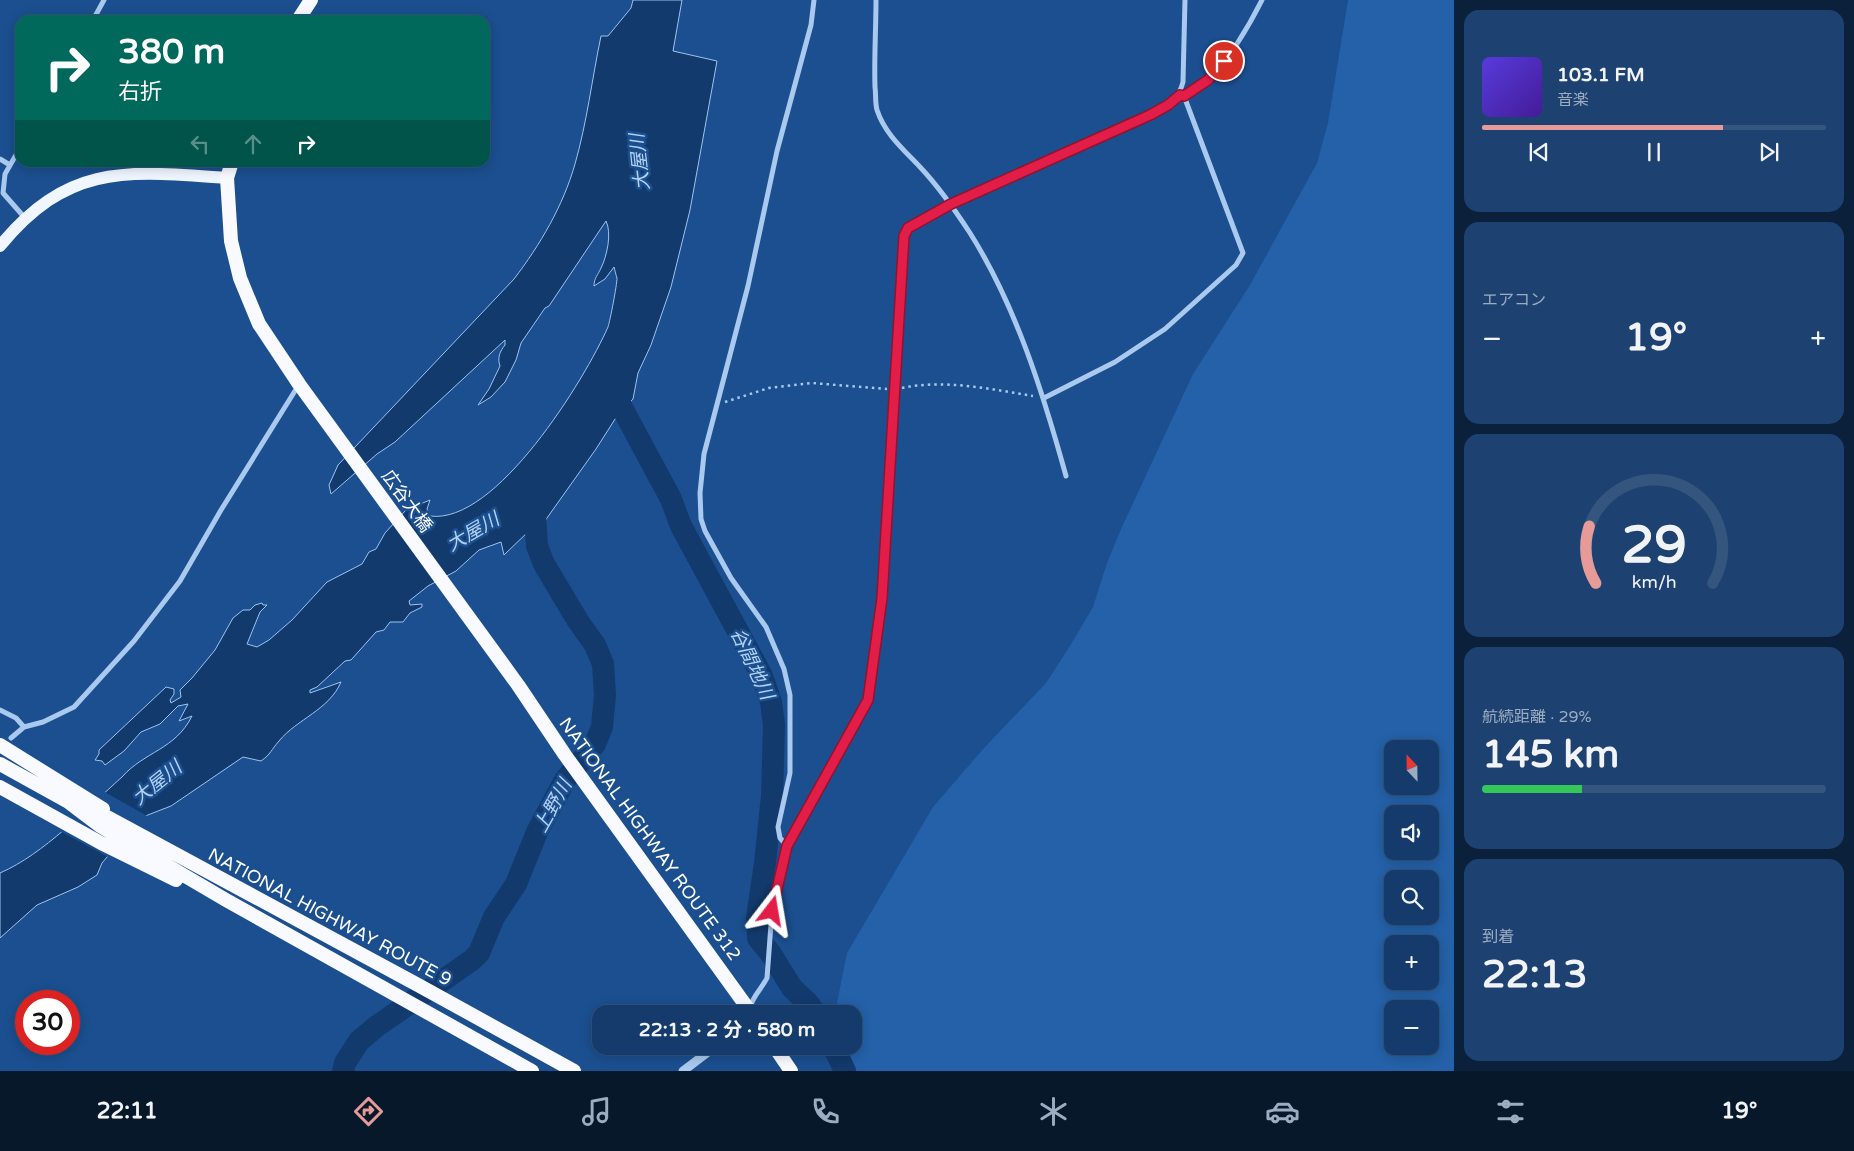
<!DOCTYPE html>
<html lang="ja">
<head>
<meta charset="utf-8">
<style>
  body { margin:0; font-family:"Varela Round","Noto Sans JP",sans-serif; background:#1d4271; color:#f1f3f6; height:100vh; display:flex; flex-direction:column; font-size:19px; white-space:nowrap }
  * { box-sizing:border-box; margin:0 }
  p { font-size:16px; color:#9dadc1 }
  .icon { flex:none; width:28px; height:28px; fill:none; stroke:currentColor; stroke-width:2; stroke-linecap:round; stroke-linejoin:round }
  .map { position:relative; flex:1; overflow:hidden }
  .details { display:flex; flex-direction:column; gap:10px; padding:10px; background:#0b203b; width:400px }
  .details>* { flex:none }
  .top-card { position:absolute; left:15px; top:15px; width:475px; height:152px; border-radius:15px; box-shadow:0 2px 12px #0003,0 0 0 1px #33557e; background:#00695c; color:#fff; overflow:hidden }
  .needle { width:32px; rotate:338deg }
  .fabs { position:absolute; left:1384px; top:740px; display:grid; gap:10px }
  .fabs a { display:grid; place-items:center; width:55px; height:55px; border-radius:10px; background:#143b6b; box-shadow:0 2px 12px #0003,0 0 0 1px #33557e; font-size:25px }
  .speed { position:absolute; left:15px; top:990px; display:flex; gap:10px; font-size:25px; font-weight:700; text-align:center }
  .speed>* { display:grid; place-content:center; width:65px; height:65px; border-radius:50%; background:#143b6b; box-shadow:0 2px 12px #0003,0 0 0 1px #33557e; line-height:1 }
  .speed .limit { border:8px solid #d22; background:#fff; color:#111 }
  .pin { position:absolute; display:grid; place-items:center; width:42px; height:42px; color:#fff; margin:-21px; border:2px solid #fff; border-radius:50%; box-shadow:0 1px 5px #0007 }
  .me { position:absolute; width:55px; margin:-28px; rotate:14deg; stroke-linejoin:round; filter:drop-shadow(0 0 4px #0008) }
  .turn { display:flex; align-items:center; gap:18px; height:105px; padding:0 20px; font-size:22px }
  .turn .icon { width:65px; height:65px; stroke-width:2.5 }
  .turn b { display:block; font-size:35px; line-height:42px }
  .lanes { display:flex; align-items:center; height:48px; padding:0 20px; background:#0003; justify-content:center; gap:25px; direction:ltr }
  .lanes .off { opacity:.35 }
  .big { font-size:38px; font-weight:700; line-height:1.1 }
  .details .tile { flex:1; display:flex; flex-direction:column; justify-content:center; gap:8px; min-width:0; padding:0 18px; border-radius:15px; background:#1d4271 }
  .details .dial { align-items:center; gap:0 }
  .dial svg { height:130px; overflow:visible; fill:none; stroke:#33557e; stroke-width:7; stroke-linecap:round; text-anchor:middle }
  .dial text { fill:#f1f3f6; stroke:none }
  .song { display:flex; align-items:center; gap:15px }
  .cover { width:60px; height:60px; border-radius:8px; background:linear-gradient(135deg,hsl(250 70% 55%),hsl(260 70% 35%)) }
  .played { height:5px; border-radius:2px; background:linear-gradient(90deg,#e69b98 70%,#33557e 70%) }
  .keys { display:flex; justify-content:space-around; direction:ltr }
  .heat { display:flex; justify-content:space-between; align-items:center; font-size:28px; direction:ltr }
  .charge { height:8px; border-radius:4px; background:linear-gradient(90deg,#34c759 29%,#33557e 0) }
  .trip { position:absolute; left:592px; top:1005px; width:270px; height:50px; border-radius:15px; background:#143b6b; box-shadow:0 2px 12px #0003,0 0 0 1px #33557e; font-weight:700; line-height:50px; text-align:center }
  .menu { display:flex; height:80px; justify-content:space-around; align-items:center; background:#08182b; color:#9dadc1 }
  .menu .icon { width:35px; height:35px }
  .menu .on { color:#e69b98 }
  .menu b { font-size:22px; color:#f1f3f6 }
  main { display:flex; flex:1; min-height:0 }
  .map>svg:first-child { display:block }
  .green { fill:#2461a8; fill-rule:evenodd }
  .water { fill:#123a6d; stroke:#9cc4f0 }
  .pier { fill:#1b4f8f }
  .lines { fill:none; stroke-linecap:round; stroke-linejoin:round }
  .river { stroke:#123a6d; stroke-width:22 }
  .path { stroke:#a9c9ee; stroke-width:2.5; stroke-dasharray:2.5 4; stroke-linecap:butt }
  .minor { stroke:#a9c9ee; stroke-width:5 }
  .tertiary { stroke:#a9c9ee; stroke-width:9 }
  .primary { stroke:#f0f6ff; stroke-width:12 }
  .trunk { stroke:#f8faff; stroke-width:14 }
  .route-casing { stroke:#92132f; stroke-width:12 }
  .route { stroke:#e11d48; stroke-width:9 }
  .labels { text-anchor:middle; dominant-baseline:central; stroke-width:5; stroke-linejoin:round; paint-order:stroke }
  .street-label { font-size:18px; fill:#fff; stroke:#1b4f8f }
  .water-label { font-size:19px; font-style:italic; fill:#b5d3f5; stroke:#1b4f8f }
</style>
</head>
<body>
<main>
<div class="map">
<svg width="1454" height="1071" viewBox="0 0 1454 1071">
  <rect width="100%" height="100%" fill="#1b4f8f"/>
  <path class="green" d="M1348 0H1454V1071H854L847 1046H854V1014H839L837 1003 847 953 933 807 984 748 1046 683 1073 641 1093 607 1107 563 1121 529 1193 374 1250 285 1317 163 1328 123ZM1392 749H1430V786H1392ZM1392 814H1430V851H1392ZM1392 879H1430V916H1392ZM1392 944H1430V981H1392ZM1392 1009H1430V1046H1392Z"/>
  <path class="water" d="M633 0H682L673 51 717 61 690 210 671 287 651 345 638 373 633 399 617 416 596 449 542 525 537 546 531 529 504 555 501 542 479 550 456 571 428 586 409 601 410 605 422 604V607L410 613 403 622H390L384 630 376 632 351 660 345 661 317 687 310 690V693L341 682C329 710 297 719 279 741 271 750 271 754 261 761L243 757 171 806 140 818 102 863 97 875 78 887 37 905 0 938V873C44 854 86 809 122 777 145 751 175 750 192 716L179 721 188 704 178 706 160 724 141 732 124 751 105 765 102 761 95 760 99 754V750L166 687 174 689V694L170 700 171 703 181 697 180 690 192 678 215 650 233 618 243 610H250L255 605 262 603 263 605H267L260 612 247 644 257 647 269 640 292 620 327 582 362 564 369 552 376 549 385 533 406 510 430 500 427 509 430 516C496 525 585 379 608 327 610 321 617 285 617 278 616 275 615 271 614 267L605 279 594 286C594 278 598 275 601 268 607 256 612 233 606 221L549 306 545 308 521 343 516 360 505 382 491 397 478 405 489 389 500 366C497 358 500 351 505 345V340L395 442 377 454 331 494 329 485 338 465 514 279C540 245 563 206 575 164 587 122 592 79 601 36H608L631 8Z"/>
  <path class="pier" d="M103 791 149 817 141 820 110 858 58 830Z"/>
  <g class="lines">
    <path class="river" d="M611 383 621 406 671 499 681 526 762 676 771 702 774 725 772 796 765 863 757 918 758 938 771 954 792 988 808 1003 816 1014
      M833 1046 845 1071
      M343 1071 345 1063 359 1041 377 1026 472 960 479 953 494 917 516 884 537 832 565 780 595 744 602 727 605 695 603 664 595 645 578 621 544 564 537 546 535 514"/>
    <path class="path" d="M902 388C944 379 991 389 1033 396
      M725 402 769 388 812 383 887 389"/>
    <path class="minor" d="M876 0C876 29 874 58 875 87 876 94 875 103 877 110 885 134 903 149 920 167 939 187 955 210 970 233 1016 306 1043 393 1066 476
      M93 20 104 0
      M1184 96C1192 91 1200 86 1207 80 1227 64 1250 24 1262 0
      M20 148 5 174 3 193 25 218
      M0 159 10 165
      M1044 398 1115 362 1165 329 1236 265 1243 253 1184 96
      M0 710 16 718 24 727
      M11 738 24 727 43 722 74 707 134 641 180 581 221 510 298 386
      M787 846 780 838 778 827 790 773V695L784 669 766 627 731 578 705 531 701 519 700 493 704 454 748 286 777 151 811 25 814 0
      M750 1008C753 995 761 990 767 978L772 911 787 846 869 701 882 598 904 236 909 227 951 204 1150 115C1166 106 1178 102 1183 82L1185 0"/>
    <path class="tertiary" d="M683 1071 716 1046"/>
    <path class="primary" d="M0 246C69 162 128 171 227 178"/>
    <path class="trunk" d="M298 20 311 0
      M232 162 227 178 231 241 240 278 259 324 299 384 518 685 565 755 752 1014
      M0 745 103 809
      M0 764 67 801 100 826 226 900 532 1071
      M0 787 101 843 176 880
      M86 809 107 817 418 985 574 1071
      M774 1046 791 1071"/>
  </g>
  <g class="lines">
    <g class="route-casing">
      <path id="route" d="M772 911 787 846 868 700 882 598 904 236 908 228 951 204 1150 115 1168 105 1180 95 1184 96 1208 80 1224 61"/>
    </g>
    <use href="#route" class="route"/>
  </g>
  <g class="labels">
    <g class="street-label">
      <text transform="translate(407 501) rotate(54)">広谷大橋</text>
      <text transform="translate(650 839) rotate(54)">NATIONAL HIGHWAY ROUTE 312</text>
      <text transform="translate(330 917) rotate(28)">NATIONAL HIGHWAY ROUTE 9</text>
    </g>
    <g class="water-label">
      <text transform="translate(640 162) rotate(-96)">大屋川</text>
      <text transform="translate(473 532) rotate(-30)">大屋川</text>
      <text transform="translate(752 664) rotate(65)">谷間地川</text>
      <text transform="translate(157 783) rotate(-39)">大屋川</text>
      <text transform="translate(553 806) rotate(-61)">上野川</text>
    </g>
  </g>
</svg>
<div class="fabs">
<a><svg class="needle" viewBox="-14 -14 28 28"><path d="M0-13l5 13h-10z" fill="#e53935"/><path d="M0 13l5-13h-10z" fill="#9dadc1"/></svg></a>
<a><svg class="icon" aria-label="sound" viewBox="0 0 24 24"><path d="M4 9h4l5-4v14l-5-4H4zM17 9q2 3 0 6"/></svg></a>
<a><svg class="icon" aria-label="search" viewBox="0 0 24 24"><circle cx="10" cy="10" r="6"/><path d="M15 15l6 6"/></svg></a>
<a>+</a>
<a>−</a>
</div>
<div class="speed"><div class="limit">30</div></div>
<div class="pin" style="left:1224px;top:61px;background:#d93025"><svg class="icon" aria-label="arrive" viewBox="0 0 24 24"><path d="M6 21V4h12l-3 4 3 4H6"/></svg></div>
<svg class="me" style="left:772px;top:911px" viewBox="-20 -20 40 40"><path d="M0-17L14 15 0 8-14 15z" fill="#e11d48" stroke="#fff" stroke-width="4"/></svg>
<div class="trip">22:13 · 2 分 · 580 m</div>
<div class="top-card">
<div class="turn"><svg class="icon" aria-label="right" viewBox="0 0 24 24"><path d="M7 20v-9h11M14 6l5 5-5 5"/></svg><div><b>380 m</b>右折</div></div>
<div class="lanes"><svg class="icon off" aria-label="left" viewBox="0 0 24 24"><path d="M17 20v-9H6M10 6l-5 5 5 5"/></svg><svg class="icon off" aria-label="ahead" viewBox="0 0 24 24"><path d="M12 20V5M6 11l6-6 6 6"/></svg><svg class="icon" aria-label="right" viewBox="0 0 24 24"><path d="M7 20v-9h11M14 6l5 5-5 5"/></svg></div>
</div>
</div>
<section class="details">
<div class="tile">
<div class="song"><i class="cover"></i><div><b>103.1 FM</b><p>音楽</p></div></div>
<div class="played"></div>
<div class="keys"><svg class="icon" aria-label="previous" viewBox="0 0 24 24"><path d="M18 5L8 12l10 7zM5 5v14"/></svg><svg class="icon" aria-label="pause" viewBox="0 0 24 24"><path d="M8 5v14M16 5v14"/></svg><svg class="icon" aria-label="next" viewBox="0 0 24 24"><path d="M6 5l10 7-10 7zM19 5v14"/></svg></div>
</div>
<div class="tile"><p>エアコン</p>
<div class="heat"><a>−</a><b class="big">19°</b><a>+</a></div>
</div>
<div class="tile dial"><svg viewBox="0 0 100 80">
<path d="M14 69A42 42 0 1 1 86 69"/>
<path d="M14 69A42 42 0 0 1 10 34" stroke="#e69b98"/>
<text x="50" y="56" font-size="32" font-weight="700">29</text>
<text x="50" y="72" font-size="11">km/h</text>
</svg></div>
<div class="tile"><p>航続距離 · 29%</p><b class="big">145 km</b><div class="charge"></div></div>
<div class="tile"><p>到着</p><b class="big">22:13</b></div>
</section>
</main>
<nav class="menu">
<b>22:11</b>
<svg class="icon on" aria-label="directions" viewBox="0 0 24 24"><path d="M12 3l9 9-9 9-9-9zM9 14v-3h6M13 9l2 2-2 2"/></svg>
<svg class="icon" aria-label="music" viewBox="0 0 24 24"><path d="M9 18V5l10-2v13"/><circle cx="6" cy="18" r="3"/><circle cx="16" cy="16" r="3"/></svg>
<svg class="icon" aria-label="phone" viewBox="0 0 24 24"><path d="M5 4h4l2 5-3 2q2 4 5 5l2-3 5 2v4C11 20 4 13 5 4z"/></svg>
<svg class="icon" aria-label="climate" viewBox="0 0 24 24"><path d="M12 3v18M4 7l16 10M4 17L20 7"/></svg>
<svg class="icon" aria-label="car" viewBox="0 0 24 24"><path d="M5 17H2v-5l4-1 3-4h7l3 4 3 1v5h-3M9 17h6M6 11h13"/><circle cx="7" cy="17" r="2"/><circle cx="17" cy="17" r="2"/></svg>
<svg class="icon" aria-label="filters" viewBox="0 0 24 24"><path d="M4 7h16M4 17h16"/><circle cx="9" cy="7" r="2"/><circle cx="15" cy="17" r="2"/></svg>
<b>19°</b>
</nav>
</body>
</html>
